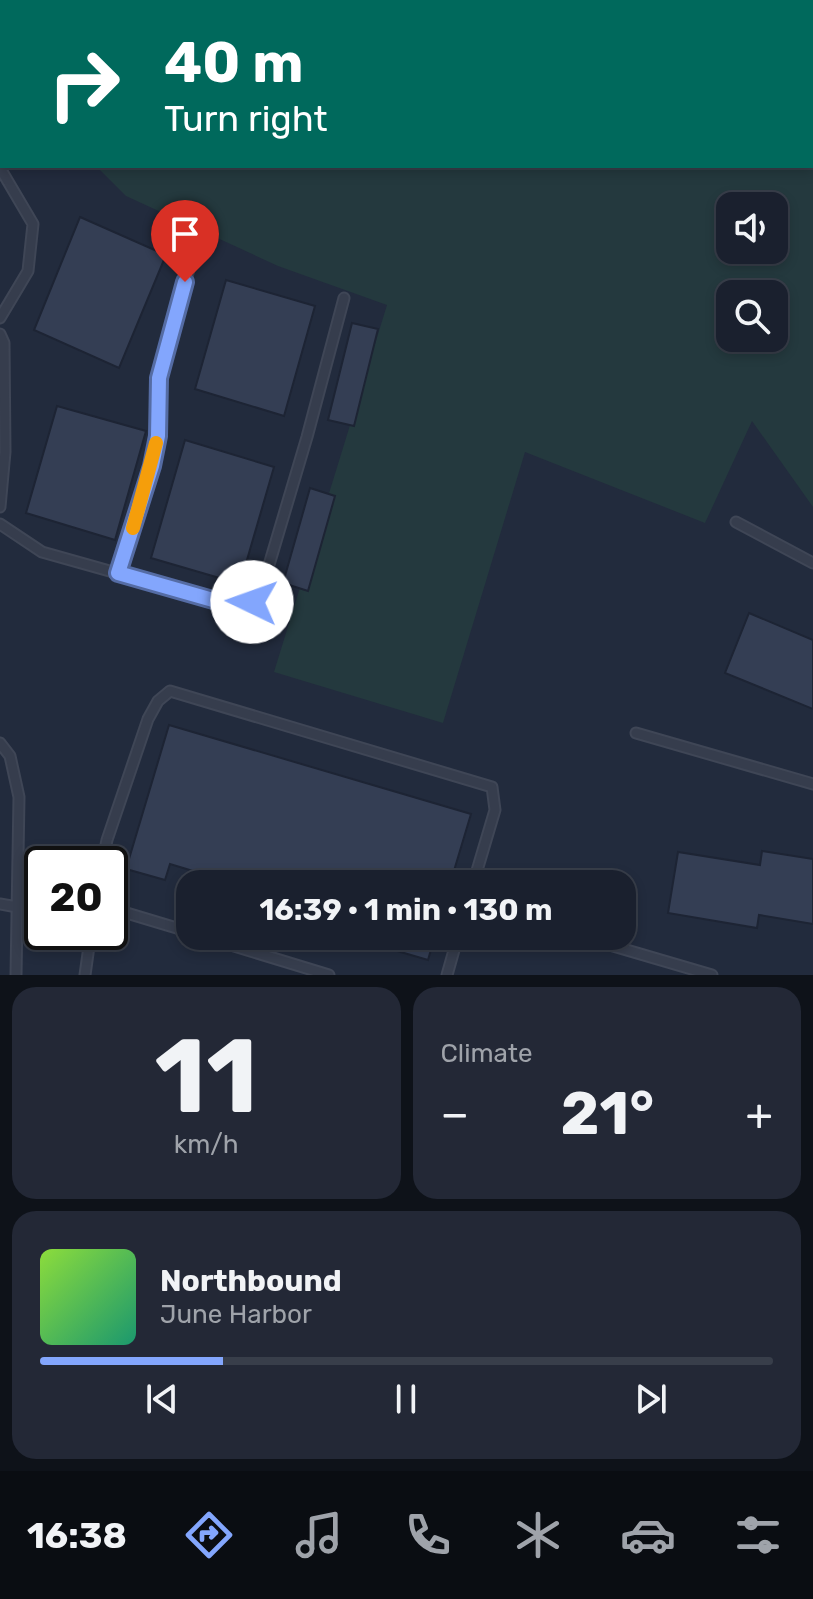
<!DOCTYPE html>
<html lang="en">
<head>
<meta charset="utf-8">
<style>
  body { margin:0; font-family:Rubik,sans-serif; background:#232836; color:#f1f3f6; height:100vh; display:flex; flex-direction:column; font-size:30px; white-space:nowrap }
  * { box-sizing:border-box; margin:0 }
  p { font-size:26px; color:#9fa3aa }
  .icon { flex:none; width:44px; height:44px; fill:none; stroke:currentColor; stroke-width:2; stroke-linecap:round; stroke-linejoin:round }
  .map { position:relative; height:975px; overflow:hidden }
  .sheet { display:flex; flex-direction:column; gap:12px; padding:12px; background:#0e1219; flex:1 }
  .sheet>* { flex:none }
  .top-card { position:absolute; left:0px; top:0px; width:814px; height:168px; box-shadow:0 4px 12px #0003,0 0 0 2px #383e4a; background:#00695c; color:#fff; overflow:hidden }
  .controls { position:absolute; left:716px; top:192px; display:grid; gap:16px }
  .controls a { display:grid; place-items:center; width:72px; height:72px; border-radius:16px; background:#1a202e; box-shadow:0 4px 12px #0003,0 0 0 2px #383e4a; font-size:40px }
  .speed { position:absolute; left:24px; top:846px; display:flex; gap:16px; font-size:40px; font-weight:700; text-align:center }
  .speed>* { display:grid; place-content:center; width:104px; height:104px; border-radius:50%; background:#1a202e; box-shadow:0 4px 12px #0003,0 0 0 2px #383e4a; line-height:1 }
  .speed .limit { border:4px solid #111; border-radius:12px; background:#fff; color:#111 }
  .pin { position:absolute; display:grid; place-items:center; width:68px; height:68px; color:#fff; margin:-82px -34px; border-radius:50% 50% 50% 0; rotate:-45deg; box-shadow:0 0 8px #0007 }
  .pin .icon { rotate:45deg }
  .me { position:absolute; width:88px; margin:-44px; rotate:273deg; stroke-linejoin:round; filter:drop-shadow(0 0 6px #0008) }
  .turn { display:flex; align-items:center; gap:28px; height:168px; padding:0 32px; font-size:36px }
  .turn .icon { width:104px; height:104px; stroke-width:2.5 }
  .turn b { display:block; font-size:56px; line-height:68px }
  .big { font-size:60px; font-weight:700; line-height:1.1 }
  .sheet .card { flex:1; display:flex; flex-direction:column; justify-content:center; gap:12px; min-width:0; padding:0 28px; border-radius:24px; background:#232836 }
  .sheet .dial { align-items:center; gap:0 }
  .dial b { font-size:104px; line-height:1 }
  .song { display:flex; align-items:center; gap:24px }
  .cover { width:96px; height:96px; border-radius:12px; background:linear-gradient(135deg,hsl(90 70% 55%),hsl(160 70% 35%)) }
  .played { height:8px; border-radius:4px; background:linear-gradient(90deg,#83a6fd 25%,#383e4a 25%) }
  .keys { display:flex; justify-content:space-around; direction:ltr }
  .heat { display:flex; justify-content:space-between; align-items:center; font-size:44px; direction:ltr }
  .sheet .tiles { flex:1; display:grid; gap:12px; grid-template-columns:1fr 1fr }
  .card:last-child { grid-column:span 2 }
  .trip { position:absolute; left:176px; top:870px; width:460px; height:80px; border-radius:24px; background:#1a202e; box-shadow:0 4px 12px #0003,0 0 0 2px #383e4a; font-weight:700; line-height:80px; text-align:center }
  .dock { display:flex; height:128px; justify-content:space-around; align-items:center; background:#0a0d12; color:#9fa3aa }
  .dock .icon { width:56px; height:56px }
  .dock .active { color:#83a6fd }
  .dock b { font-size:36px; color:#f1f3f6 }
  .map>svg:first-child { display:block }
  .green { fill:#24393e; fill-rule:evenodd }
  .building { fill:#343e54; stroke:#1d2434; stroke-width:2 }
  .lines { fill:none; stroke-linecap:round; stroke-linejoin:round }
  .lane-casing { stroke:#3f4656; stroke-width:13 }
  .path { stroke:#3d5256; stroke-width:4; stroke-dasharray:6 6; stroke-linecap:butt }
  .lane { stroke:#363d4d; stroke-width:9 }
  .route-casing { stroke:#556ca4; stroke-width:20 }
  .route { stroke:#83a6fd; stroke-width:14 }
  .slow { stroke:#f59e0b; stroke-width:14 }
</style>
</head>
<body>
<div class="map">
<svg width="813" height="975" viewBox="0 0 813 975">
  <rect width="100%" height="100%" fill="#222b3d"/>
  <path class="green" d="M0 0H813V507L752 421 705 523 525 452 443 723 274 672 387 305 278 266 126 196 96 166H812V2H2V97ZM730 206H774V250H730ZM730 294H774V338H730Z"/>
  <path class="building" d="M80 217 166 255 119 368 34 330Z
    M226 280 315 306 284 416 195 389Z
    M352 323 378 329 354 426 328 420Z
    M57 406 146 431 115 540 26 513Z
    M185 440 274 467 240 584 151 558Z
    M310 488 335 496 308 591 283 583Z
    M749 613 813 640V709L725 673Z
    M169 725 471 814 450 884H236L170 864 165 880 126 869Z
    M762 851 813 859V924L759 915 757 928 668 913 678 852 760 865Z
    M364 936H435L428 960 363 941Z"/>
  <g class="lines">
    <g class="lane-casing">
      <path id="lane" d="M0 168 33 224 28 271 0 318
        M0 334 4 343 5 452 0 507
        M736 522 813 563
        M0 524 42 552 234 606 252 602 266 575 307 437 344 298
        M118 573 152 466 158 436 162 363 193 256
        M636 733 813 784
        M0 743 10 756 19 797 16 975
        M102 864 107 840 148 719 158 701 170 691 492 787 495 810 473 884
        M0 904 17 907
        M110 908 190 932
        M201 936 329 975
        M613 946 712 975
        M85 975 91 932
        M447 975 458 936"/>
    </g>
    <path class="path" d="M668 2V0
      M812 118H813"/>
    <use href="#lane" class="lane"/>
  </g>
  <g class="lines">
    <g class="route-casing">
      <path id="route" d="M185 282 159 378 158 436 152 466 118 573 234 606 252 602"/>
    </g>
    <use href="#route" class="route"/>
    <path class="slow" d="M133 528 156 443"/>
  </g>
</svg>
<div class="controls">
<a><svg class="icon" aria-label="sound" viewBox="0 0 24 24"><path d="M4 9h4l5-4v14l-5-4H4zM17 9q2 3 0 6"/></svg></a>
<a><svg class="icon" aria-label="search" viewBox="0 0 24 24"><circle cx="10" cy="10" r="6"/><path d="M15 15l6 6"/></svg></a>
</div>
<div class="speed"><div class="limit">20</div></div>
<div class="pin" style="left:185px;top:282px;background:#d93025"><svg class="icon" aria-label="arrive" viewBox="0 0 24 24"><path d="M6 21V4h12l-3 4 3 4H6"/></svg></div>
<svg class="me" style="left:252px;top:602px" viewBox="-20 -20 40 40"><circle r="19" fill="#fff"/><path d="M0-13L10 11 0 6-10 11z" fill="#83a6fd"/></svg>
<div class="trip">16:39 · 1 min · 130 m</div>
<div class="top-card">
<div class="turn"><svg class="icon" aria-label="right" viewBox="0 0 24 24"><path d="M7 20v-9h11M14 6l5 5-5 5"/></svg><div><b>40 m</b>Turn right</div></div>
</div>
</div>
<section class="sheet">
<div class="tiles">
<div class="card dial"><b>11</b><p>km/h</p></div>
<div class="card"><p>Climate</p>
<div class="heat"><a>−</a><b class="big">21°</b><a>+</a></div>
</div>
<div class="card">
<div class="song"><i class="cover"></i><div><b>Northbound</b><p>June Harbor</p></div></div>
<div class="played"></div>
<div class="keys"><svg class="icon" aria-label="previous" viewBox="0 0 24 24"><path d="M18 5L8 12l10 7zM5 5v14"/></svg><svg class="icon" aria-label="pause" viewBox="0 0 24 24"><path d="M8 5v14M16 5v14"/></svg><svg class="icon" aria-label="next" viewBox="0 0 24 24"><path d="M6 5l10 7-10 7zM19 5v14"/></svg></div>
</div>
</div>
</section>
<nav class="dock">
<b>16:38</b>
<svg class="icon active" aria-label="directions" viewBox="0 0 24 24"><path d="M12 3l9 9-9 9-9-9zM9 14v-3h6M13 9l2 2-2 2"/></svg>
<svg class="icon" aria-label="music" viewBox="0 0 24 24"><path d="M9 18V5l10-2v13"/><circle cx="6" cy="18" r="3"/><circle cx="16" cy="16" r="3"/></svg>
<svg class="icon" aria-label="phone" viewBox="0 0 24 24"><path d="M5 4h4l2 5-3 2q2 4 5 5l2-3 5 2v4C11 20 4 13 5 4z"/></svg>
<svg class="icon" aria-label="climate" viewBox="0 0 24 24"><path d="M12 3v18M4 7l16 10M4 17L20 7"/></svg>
<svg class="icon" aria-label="car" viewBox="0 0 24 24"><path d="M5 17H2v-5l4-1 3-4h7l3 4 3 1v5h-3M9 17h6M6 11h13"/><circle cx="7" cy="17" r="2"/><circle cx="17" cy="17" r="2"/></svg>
<svg class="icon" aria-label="filters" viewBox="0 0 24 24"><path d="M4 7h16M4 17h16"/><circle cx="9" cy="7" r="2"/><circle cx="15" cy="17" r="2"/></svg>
</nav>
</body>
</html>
